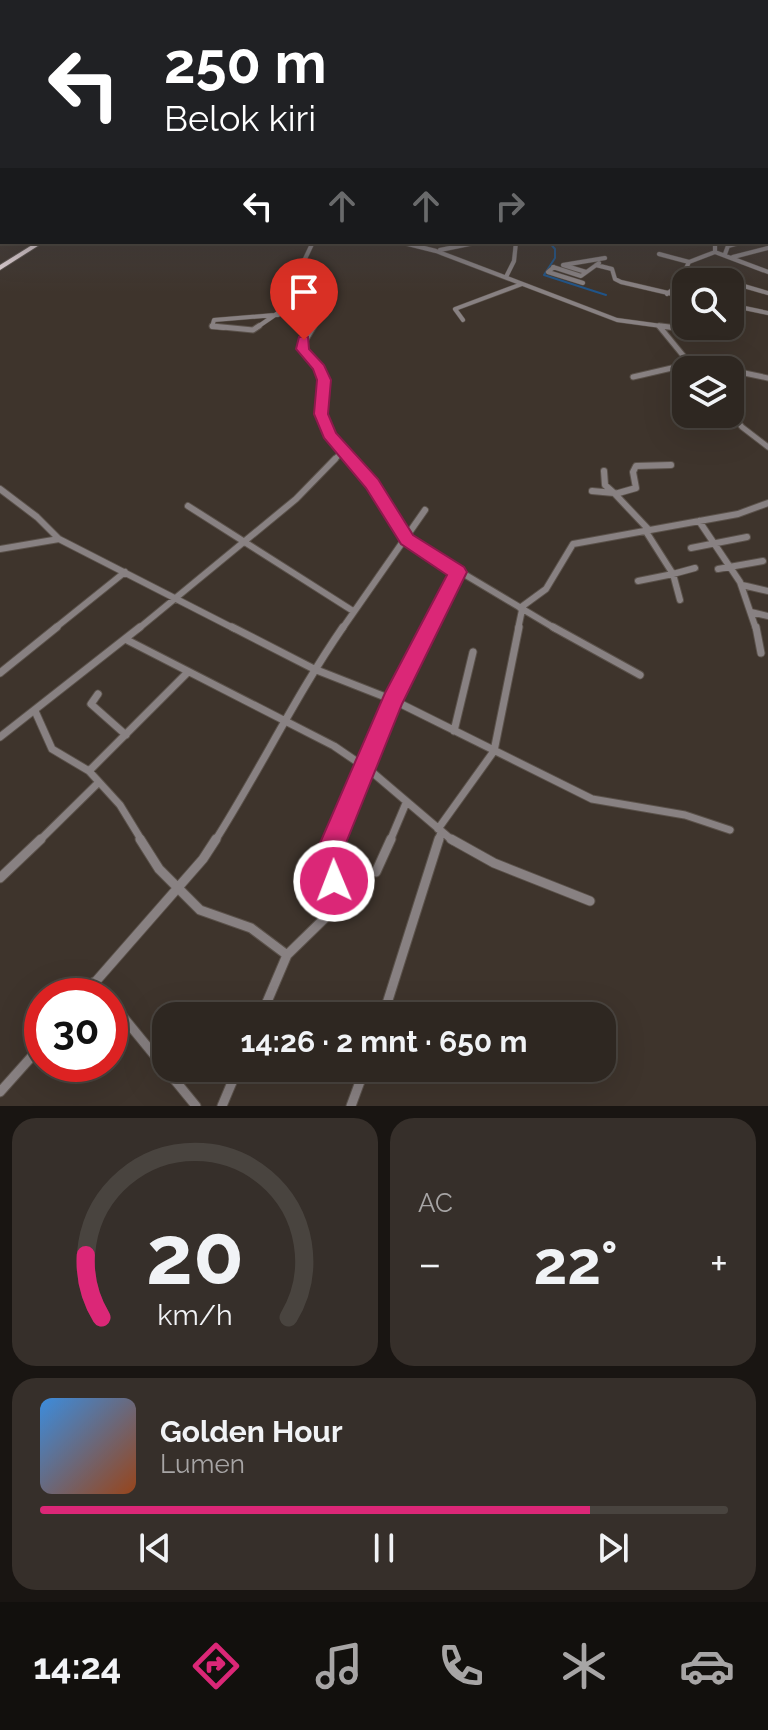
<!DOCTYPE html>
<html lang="id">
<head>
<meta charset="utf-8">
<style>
  body { margin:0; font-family:Raleway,sans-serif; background:#362f2a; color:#f1f3f6; height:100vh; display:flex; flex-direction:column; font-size:30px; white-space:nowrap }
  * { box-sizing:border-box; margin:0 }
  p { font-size:26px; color:#a7a5a5 }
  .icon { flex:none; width:44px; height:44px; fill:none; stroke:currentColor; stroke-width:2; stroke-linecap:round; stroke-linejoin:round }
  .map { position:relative; height:1106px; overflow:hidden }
  .details { display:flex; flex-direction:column; gap:12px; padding:12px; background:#191512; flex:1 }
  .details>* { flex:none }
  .guide { position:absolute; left:0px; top:0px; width:768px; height:244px; box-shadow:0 8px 32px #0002,0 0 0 2px #49443f; background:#202124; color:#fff; overflow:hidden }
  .fabs { position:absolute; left:672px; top:268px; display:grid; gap:16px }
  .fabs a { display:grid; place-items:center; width:72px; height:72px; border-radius:16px; background:#2e2721; box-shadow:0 8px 32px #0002,0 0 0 2px #49443f; font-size:40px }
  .speed { position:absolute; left:24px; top:978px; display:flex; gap:16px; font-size:40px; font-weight:700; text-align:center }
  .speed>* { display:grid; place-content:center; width:104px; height:104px; border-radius:50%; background:#2e2721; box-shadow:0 8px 32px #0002,0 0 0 2px #49443f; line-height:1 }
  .speed .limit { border:12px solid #d22; background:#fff; color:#111 }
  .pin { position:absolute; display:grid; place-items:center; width:68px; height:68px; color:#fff; margin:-82px -34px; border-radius:50% 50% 50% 0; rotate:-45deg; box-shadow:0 0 8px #0007 }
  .pin .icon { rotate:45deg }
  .me { position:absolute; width:88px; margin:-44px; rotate:359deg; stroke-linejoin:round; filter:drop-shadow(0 0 6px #0008) }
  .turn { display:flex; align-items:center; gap:28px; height:168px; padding:0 32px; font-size:36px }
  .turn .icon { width:104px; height:104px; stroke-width:2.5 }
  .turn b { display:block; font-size:56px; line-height:68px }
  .lanes { display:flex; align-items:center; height:76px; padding:0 32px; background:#0003; justify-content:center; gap:40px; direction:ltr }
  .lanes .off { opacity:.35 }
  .big { font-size:60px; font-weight:700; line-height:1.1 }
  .details .card { flex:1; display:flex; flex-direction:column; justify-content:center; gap:12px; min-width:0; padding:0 28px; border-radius:24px; background:#362f2a }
  .details .dial { align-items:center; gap:0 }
  .dial svg { height:208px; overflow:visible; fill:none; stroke:#49443f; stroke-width:7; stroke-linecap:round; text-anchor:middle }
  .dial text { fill:#f1f3f6; stroke:none }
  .song { display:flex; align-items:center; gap:24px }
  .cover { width:96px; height:96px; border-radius:12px; background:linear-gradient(135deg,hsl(210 70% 55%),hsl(20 70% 35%)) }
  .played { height:8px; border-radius:4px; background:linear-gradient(90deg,#db2777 80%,#49443f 80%) }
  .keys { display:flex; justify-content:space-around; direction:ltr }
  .heat { display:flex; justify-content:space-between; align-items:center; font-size:44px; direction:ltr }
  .details .tiles { flex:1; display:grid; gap:12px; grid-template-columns:1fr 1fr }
  .card:last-child { grid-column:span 2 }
  .trip { position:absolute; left:152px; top:1002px; width:464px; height:80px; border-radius:24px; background:#2e2721; box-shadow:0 8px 32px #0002,0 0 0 2px #49443f; font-weight:700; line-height:80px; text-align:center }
  .dock { display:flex; height:128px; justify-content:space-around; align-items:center; background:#12100d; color:#a7a5a5 }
  .dock .icon { width:56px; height:56px }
  .dock .selected { color:#db2777 }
  .dock b { font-size:36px; color:#f1f3f6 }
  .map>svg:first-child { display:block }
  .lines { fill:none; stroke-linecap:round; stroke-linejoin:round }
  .stream { stroke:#205488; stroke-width:2 }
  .minor-far4-casing { stroke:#5a514a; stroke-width:5 }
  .minor-far3-casing { stroke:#5a514a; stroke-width:7 }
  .minor-far2-casing { stroke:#5a514a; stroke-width:8 }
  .minor-far1-casing { stroke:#5a514a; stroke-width:9 }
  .minor-casing { stroke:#5a514a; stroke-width:11 }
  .trunk-casing { stroke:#5a514a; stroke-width:2 }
  .minor-far4 { stroke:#888182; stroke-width:4 }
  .minor-far3 { stroke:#888182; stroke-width:5 }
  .minor-far2 { stroke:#888182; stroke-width:6 }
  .minor-far1 { stroke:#888182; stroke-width:7 }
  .minor { stroke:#888182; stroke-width:9 }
  .trunk { fill:#eadadd; fill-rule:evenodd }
  .route { fill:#db2777; stroke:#8e194d; stroke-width:2 }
</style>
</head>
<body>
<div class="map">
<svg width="768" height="1106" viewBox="0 0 768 1106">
  <rect width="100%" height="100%" fill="#3e342c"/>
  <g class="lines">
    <path class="stream" d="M549 242 555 249V258L544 275 606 295"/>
    <g class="minor-far4-casing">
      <path id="minor-far4" d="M313 242 303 263 326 307 313 328
        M400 242 436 251 617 320 676 328
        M440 250 479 242
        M715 252 768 272
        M659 254 689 262
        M725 254 728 246 742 242
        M733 257 768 248
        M596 265 612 269 615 279 621 282 681 296
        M553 267 581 276 599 263
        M554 267 548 272 583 283
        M685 269 730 282
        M586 272 563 265 605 258
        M506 277 514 261 516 242
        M730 282 768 293
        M667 294 678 285 689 262 715 252V242
        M686 297 681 296 686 312
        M730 305 768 313
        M275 315 299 299 321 297
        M275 315H278
        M463 320 455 309 522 284
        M224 328 212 327 214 320 275 315
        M256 328 275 315
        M687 328 690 326"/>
    </g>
    <g class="minor-far3-casing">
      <path id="minor-far3" d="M212 326 253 330 259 326
        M314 326 302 346 320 368 324 380 321 414 329 435 352 461
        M659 326 695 370
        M661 326 685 329 690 326
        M689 362 728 370
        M730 370 768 378
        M633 377 689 364
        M730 412 742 427 768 447
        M333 461 342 452"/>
    </g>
    <g class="minor-far2-casing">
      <path id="minor-far2" d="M351 459 372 483 407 540 556 629
        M604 471 605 485 615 494
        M0 489 37 517 59 539 235 629
        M592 491 614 493
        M188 506 353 611
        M699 521 740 582 756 629
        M649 530 615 494 636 488 633 472 636 466 671 465
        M691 548 747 537
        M0 549 59 539
        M718 569 763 561
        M638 581 673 574 645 530
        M742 585 768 591
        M680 600 673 574 695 568
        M520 608 546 589 573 544 738 514 768 503
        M751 612 768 616
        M54 629 125 572
        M138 629 296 499 335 459
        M342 629 425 510
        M429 629 458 572
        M518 629 522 610"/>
    </g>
    <g class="minor-far1-casing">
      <path id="minor-far1" d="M232 627 314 669 393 700 592 799 685 815 730 830
        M553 627 640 675
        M756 627 761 653
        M125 639 334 746 372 772 453 841
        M0 673 57 627
        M98 694 91 704 126 735
        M35 711 52 749 89 771
        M454 731 473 652
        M0 737 140 627
        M438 829 494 751 519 627
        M39 841 98 783
        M142 841 120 805 89 771 187 673
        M215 841C260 770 296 695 343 627
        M334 841 393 700 430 627
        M390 841 406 803
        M438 841 441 832"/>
    </g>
    <g class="minor-casing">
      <path id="minor" d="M140 839 159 869 200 910 251 928 287 955
        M451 839 494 863 590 901
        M376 872 391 839
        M0 878 41 839
        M94 982 106 996
        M83 996 203 859 216 839
        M110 1001 196 1106
        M261 1016 287 955 326 917 334 881 331 853 335 839
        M383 1016 439 839
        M0 1092 42 1045
        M222 1106 238 1068
        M351 1106 365 1068"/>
    </g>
    <g class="trunk-casing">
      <path id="trunk" d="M37 242H44L0 270V265Z"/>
    </g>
    <use href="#minor-far4" class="minor-far4"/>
    <use href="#minor-far3" class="minor-far3"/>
    <use href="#minor-far2" class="minor-far2"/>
    <use href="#minor-far1" class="minor-far1"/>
    <use href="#minor" class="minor"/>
    <use href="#trunk" class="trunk"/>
  </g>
  <linearGradient id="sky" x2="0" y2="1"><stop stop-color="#221d18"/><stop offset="0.47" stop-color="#525056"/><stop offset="1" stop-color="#525056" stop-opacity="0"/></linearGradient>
  <rect width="768" height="292" fill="url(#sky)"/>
  <path class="route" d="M299 337H308L309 349 324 365 331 380 328 414 336 433 378 479 413 535 464 567 467 572 402 704 346 843C342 859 350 875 344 890L334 894 325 890C319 875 317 858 320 843L385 693 447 575 401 544 366 488 324 438 314 414 317 380 313 369 296 349Z"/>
</svg>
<div class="fabs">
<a><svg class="icon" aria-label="search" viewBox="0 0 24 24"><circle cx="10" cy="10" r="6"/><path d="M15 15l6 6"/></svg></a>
<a><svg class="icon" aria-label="layers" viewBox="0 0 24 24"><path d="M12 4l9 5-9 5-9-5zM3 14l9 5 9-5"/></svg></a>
</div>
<div class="speed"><div class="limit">30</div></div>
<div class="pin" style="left:304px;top:340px;background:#d93025"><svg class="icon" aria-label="arrive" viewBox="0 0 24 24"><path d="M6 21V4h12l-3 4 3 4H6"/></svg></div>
<svg class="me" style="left:334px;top:881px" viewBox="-20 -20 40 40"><circle r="17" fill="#db2777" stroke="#fff" stroke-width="3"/><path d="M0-11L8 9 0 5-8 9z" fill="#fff"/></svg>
<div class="trip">14:26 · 2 mnt · 650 m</div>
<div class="guide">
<div class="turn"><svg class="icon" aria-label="left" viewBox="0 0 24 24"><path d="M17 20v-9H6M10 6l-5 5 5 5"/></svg><div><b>250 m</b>Belok kiri</div></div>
<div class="lanes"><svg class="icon" aria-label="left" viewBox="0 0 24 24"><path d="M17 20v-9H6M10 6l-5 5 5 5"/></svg><svg class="icon off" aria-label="ahead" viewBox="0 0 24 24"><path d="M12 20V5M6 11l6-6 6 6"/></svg><svg class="icon off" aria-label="ahead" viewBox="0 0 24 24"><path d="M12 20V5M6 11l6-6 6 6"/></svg><svg class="icon off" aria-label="right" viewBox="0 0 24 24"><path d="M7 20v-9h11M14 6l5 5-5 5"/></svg></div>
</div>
</div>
<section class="details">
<div class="tiles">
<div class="card dial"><svg viewBox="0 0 100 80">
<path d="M14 69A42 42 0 1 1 86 69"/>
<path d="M14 69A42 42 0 0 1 8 45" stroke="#db2777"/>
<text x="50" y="56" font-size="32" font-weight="700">20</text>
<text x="50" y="72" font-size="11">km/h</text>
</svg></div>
<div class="card"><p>AC</p>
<div class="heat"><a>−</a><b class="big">22°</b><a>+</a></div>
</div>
<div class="card">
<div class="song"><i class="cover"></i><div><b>Golden Hour</b><p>Lumen</p></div></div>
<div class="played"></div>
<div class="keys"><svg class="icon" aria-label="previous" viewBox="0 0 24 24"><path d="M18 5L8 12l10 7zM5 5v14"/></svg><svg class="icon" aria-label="pause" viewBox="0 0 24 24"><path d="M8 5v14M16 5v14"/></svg><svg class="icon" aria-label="next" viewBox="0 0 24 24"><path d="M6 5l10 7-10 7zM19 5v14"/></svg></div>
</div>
</div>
</section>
<nav class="dock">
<b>14:24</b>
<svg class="icon selected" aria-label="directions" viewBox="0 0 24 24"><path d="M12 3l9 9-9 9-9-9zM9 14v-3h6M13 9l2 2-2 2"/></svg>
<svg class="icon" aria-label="music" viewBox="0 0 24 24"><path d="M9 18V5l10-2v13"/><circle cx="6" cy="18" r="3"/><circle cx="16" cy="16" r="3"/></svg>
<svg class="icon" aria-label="phone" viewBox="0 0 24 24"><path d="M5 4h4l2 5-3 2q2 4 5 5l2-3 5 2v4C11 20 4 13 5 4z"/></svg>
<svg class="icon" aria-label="climate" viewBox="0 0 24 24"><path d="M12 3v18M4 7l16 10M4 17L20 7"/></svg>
<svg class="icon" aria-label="car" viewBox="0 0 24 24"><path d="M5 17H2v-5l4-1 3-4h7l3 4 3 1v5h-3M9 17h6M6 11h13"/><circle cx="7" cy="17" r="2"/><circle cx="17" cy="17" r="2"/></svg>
</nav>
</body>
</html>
